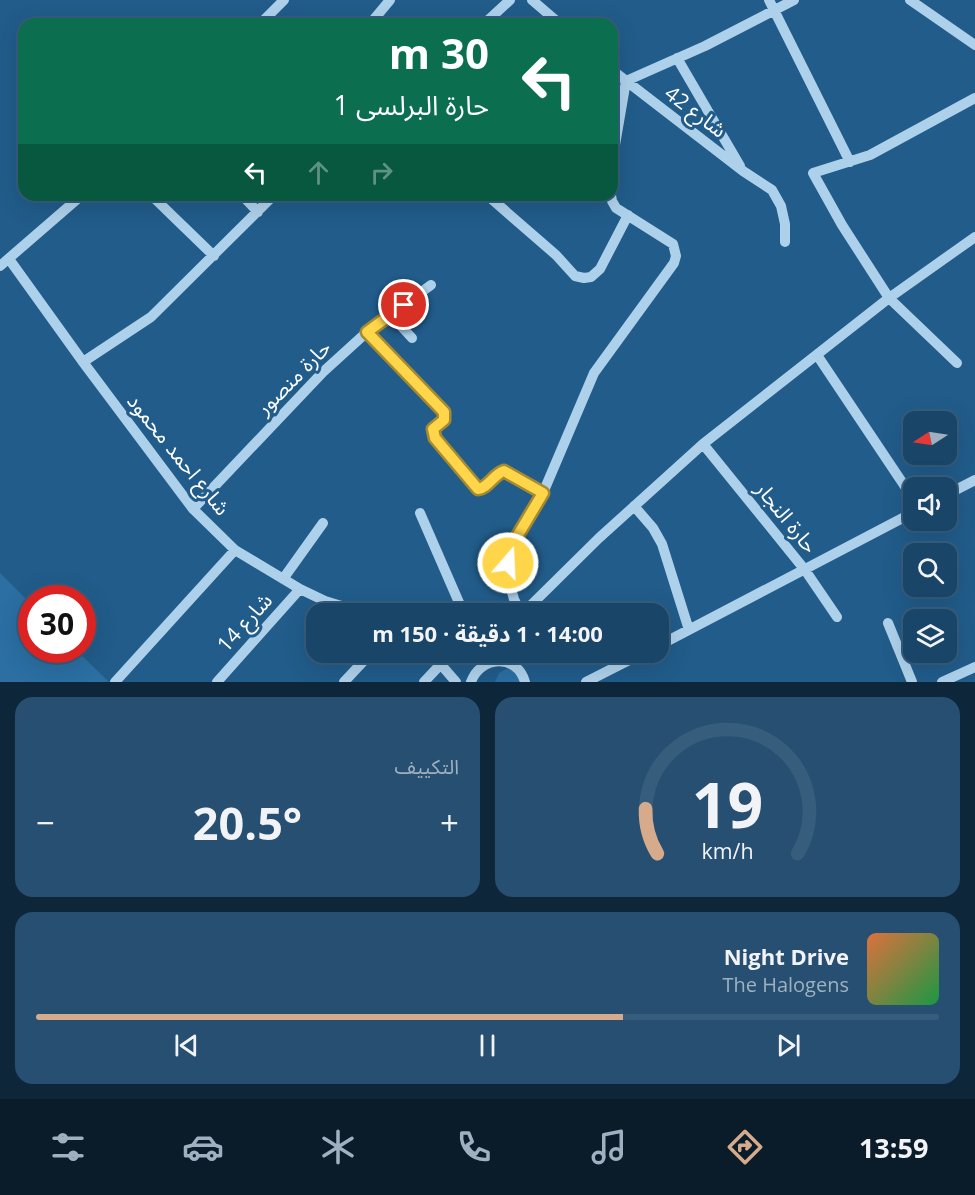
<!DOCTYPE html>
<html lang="ar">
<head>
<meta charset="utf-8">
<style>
  body { margin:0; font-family:"Open Sans","Noto Sans Arabic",sans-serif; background:#264f71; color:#f1f3f6; direction:rtl; height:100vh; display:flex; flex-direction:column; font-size:22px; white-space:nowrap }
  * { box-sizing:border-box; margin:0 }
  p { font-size:20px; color:#9fb1c0 }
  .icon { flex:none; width:33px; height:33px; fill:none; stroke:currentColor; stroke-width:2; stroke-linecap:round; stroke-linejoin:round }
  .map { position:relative; height:682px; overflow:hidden; direction:ltr }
  .sheet { display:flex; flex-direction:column; gap:15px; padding:15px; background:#0e2639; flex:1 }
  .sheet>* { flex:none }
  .guide { position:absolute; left:18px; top:18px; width:600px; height:183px; border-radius:18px; box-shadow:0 6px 24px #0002,0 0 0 2px #375d7c; direction:rtl; background:#0b6e4f; color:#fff; overflow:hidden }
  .needle { width:39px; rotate:258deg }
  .buttons { position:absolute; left:903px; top:411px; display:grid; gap:12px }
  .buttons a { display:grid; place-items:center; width:54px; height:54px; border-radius:12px; background:#194568; box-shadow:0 6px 24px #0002,0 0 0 2px #375d7c; font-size:30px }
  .speed { position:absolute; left:18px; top:585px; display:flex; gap:12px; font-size:30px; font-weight:700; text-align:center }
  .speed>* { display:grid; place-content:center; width:78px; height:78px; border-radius:50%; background:#194568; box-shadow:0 6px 24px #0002,0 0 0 2px #375d7c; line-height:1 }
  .speed .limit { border:9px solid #d22; background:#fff; color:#111 }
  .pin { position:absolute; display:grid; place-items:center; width:51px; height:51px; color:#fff; margin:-26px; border:3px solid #fff; border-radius:50%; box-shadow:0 2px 6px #0007 }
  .me { position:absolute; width:66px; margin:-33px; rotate:19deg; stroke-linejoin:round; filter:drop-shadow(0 0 4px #0008) }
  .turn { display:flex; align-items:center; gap:21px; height:126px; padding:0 30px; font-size:27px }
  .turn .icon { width:78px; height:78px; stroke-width:2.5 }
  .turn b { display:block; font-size:42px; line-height:51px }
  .lanes { display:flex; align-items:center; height:57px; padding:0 30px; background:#0003; justify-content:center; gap:30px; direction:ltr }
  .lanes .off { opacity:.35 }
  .big { font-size:45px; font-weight:700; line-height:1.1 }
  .sheet .tile { flex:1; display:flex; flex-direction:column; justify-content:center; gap:9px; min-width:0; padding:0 21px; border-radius:18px; background:#264f71 }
  .sheet .dial { align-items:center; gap:0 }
  .dial svg { height:156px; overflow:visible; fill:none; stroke:#375d7c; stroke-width:7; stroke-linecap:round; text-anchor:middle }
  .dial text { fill:#f1f3f6; stroke:none }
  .song { display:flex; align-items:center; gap:18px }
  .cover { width:72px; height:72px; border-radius:9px; background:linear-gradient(135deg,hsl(20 70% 55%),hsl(140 70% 35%)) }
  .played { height:6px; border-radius:3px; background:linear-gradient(90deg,#d6ab8b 65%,#375d7c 65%) }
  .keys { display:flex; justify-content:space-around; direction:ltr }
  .heat { display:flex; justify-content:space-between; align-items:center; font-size:33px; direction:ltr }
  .sheet .tiles { flex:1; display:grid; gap:15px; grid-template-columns:1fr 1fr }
  .tile:last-child { grid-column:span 2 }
  .trip { position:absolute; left:306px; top:603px; width:363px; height:60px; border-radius:18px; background:#194568; box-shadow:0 6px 24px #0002,0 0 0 2px #375d7c; font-weight:700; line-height:60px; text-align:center; direction:rtl }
  .tabs { display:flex; height:96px; justify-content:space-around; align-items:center; background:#0a1c2a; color:#9fb1c0 }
  .tabs .icon { width:42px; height:42px }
  .tabs .active { color:#d6ab8b }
  .tabs b { font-size:27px; color:#f1f3f6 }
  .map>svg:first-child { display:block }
  .green { fill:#2b6fa3 }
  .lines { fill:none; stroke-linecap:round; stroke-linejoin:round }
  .minor { stroke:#aed1eb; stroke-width:10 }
  .route-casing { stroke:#a68a30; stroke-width:15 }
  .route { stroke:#ffd54a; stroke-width:10 }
  .labels { text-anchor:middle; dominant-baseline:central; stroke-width:6; stroke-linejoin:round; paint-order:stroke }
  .street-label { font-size:21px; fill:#fff; stroke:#215c8a }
</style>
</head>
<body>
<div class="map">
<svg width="975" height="682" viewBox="0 0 975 682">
  <rect width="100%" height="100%" fill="#215c8a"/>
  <path class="green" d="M0 573 31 604 32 650H76L109 682H0Z
    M506 669 514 670 524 682H495L499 673Z"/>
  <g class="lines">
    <path class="minor" d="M532 0 560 24
      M769 0 850 162
      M910 0 975 45
      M260 24 284 0
      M370 24 390 0
      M484 24 510 0
      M677 58 740 166
      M612 70 743 171 772 190 781 206 785 224V242
      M626 81 705 46 794 0
      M612 179 615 145 626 81
      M151 195 214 256
      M242 195 258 212
      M487 195 556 255 575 276 584 278 591 277 600 269 628 215
      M9 259 83 362 193 509 235 550 300 589 325 601 368 614
      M0 266 82 195
      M391 315 412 338
      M367 332 444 413 445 417 433 429V436L476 488H482L499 473 504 471 543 493
      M817 355 914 500
      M83 362 151 317 274 195
      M957 363 889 298 842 225 813 173 870 155 975 98
      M703 444 805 570 837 617
      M946 495 975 480
      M634 506 653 528 662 544 689 630
      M193 509 323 372 367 332 431 285
      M420 513 464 614
      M283 579 323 523
      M521 614 514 599 509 582 508 563 512 545 543 493 594 373 674 263 676 256 673 244 616 208 612 201 611 195
      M522 614 599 538 703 444 889 298 975 237
      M888 623 912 682
      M658 646 914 512
      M430 652 456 682
      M115 682 235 550
      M217 682 300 589
      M344 682 372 652
      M424 682 440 665
      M471 682C480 656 517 653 525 682
      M586 682 645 652
      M942 682 975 667"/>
  </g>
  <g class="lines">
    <g class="route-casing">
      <path id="route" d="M404 305 367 332 444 412V420L433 429 435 438 478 489C488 488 494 474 504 471L543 493 512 545 508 563"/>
    </g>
    <use href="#route" class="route"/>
  </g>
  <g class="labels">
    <g class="street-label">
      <text transform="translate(696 111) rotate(37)">شارع 42</text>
      <text transform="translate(293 377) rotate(-45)">حارة منصور</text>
      <text transform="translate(179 454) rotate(51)">شارع احمد محمود</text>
      <text transform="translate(787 517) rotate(51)">حارة النجار</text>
      <text transform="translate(244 622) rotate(-48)">شارع 14</text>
    </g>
  </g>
</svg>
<div class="buttons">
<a><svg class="needle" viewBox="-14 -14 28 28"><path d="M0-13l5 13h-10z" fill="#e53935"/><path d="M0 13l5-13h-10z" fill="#9fb1c0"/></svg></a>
<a><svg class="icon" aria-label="sound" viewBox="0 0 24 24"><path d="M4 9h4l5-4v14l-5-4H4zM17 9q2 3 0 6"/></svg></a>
<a><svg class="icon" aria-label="search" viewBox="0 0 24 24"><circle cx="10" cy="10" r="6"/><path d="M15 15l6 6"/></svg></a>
<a><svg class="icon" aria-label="layers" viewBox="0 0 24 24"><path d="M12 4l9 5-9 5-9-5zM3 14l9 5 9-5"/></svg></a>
</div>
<div class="speed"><div class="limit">30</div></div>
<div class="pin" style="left:404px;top:305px;background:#d93025"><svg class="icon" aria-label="arrive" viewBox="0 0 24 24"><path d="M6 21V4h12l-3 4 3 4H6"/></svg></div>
<svg class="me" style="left:508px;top:563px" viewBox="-20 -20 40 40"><circle r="17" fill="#ffd54a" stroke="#fff" stroke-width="3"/><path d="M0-11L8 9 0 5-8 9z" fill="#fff"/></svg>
<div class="trip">14:00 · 1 دقيقة · 150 m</div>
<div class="guide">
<div class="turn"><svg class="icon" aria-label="left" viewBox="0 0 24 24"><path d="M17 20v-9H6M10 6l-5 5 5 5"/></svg><div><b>30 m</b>حارة البرلسى 1</div></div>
<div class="lanes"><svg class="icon" aria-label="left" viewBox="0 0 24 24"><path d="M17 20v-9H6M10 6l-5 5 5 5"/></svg><svg class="icon off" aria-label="ahead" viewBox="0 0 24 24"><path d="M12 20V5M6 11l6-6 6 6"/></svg><svg class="icon off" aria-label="right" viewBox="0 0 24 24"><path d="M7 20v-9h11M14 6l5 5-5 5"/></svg></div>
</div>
</div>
<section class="sheet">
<div class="tiles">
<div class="tile dial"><svg viewBox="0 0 100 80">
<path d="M14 69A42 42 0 1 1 86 69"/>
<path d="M14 69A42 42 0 0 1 8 46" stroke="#d6ab8b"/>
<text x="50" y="56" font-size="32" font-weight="700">19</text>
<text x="50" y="72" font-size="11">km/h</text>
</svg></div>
<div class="tile"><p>التكييف</p>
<div class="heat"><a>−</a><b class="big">20.5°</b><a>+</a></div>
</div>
<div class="tile">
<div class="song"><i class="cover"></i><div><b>Night Drive</b><p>The Halogens</p></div></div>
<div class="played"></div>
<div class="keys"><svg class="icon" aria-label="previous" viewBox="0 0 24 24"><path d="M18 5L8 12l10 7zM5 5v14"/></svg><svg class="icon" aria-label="pause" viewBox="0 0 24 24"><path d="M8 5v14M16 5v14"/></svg><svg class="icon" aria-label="next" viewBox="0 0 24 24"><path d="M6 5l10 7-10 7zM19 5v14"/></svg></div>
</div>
</div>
</section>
<nav class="tabs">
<b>13:59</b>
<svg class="icon active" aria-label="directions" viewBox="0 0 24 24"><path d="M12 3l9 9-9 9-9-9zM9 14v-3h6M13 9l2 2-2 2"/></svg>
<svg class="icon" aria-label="music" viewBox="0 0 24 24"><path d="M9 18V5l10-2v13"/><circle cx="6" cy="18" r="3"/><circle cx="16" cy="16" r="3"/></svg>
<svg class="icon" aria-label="phone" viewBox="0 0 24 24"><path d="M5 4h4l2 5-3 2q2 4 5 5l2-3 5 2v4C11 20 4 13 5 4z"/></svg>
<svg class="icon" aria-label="climate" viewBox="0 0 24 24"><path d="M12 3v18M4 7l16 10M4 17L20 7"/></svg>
<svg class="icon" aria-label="car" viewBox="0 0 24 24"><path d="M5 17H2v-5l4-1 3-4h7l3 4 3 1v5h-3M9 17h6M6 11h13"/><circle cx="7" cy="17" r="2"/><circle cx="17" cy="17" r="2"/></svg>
<svg class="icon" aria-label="filters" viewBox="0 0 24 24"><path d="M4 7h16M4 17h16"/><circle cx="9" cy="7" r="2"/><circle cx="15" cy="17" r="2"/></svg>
</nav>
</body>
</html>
